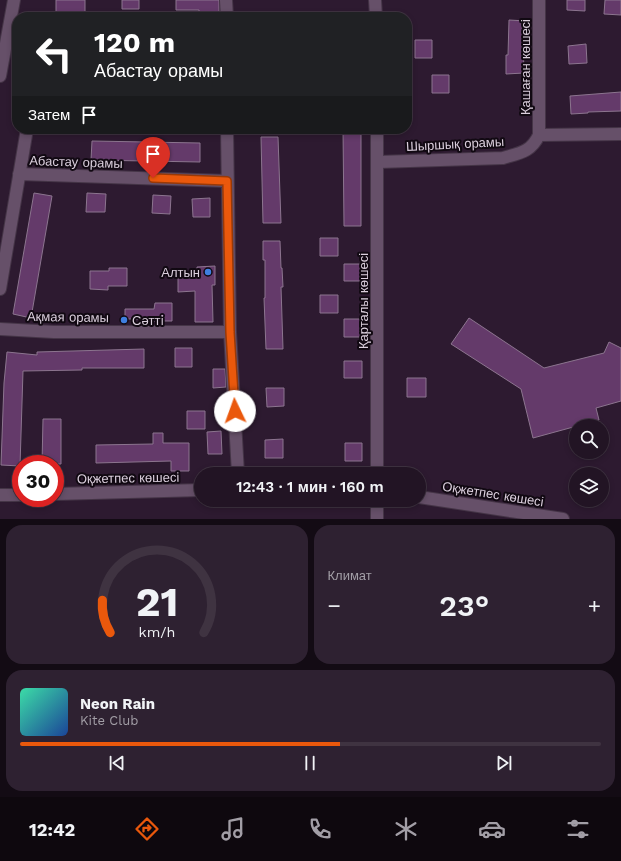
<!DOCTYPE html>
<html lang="ru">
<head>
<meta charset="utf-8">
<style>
  body { margin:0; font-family:"Work Sans",sans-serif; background:#2e2131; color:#f1f3f6; height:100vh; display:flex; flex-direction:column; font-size:15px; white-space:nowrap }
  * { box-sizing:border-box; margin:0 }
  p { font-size:13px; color:#a29ea6 }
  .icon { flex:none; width:22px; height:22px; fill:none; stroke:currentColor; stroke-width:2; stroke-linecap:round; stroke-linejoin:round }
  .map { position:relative; height:519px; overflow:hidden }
  .sheet { display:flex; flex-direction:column; gap:6px; padding:6px; background:#130b14; flex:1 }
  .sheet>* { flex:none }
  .guide { position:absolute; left:12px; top:12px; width:400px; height:122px; border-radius:16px; box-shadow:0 2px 6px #0003,0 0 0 1px #3f3341; background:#202124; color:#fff; overflow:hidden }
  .tools { position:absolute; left:569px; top:419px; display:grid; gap:8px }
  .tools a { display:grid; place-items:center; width:40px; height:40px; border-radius:50%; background:#221424; box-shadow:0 2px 6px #0003,0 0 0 1px #3f3341; font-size:20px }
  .speed { position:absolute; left:12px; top:455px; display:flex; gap:8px; font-size:20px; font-weight:700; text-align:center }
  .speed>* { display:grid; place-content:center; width:52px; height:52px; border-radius:50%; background:#221424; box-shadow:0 2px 6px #0003,0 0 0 1px #3f3341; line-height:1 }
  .speed .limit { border:6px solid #d22; background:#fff; color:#111 }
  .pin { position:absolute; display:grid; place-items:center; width:34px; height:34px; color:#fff; margin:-41px -17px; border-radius:50% 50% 50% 0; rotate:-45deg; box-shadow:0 0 4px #0007 }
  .pin .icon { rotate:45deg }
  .me { position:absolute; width:44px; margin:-22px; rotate:357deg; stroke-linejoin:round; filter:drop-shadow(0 0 3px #0008) }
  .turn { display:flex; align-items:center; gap:14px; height:84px; padding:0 16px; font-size:18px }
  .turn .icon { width:52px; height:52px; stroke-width:2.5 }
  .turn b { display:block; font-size:28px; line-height:34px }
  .then { display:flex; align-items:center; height:38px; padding:0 16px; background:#0003; gap:8px; font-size:15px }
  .big { font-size:30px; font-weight:600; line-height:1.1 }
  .sheet .tile { flex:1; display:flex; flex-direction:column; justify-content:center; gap:6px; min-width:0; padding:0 14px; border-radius:16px; background:#2e2131 }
  .sheet .dial { align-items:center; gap:0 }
  .dial svg { height:104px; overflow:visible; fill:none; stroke:#3f3341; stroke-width:7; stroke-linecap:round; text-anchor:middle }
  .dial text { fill:#f1f3f6; stroke:none }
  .song { display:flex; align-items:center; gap:12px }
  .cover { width:48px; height:48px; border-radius:6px; background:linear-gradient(135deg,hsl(160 70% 55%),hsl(220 70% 35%)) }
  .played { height:4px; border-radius:2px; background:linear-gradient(90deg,#ea580c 55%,#3f3341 55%) }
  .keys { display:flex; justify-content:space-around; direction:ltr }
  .heat { display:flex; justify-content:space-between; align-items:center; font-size:22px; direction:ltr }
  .sheet .tiles { flex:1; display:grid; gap:6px; grid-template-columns:1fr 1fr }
  .tile:last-child { grid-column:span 2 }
  .trip { position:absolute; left:194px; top:467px; width:232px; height:40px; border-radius:20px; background:#221424; box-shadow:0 2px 6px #0003,0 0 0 1px #3f3341; font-weight:600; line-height:40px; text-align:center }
  .dock { display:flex; height:64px; justify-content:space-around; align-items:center; background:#0e080e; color:#a29ea6 }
  .dock .icon { width:28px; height:28px }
  .dock .selected { color:#ea580c }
  .dock b { font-size:18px; color:#f1f3f6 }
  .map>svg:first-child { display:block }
  .building { fill:#643a6a; stroke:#8c758f }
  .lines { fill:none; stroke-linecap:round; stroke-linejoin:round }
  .minor-casing { stroke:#453547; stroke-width:14 }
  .tertiary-casing { stroke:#453547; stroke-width:14 }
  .minor { stroke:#665069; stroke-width:12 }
  .tertiary { stroke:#665069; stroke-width:12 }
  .route-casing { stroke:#983908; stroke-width:10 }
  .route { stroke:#ea580c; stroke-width:7 }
  .shop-dot { fill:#3f7fe0; stroke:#110912; stroke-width:1.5 }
  .labels { text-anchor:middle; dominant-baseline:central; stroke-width:4; stroke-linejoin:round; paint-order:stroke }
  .street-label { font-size:13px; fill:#dbcfdd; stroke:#110912 }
  .poi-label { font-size:13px; fill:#dbcfdd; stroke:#110912; text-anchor:end }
</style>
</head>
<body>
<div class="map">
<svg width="621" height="519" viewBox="0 0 621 519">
  <rect width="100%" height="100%" fill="#2d1a30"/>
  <path class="building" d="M56 0H85V17H56Z
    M122 0H139V9H122Z
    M176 0H219V13H199V10H176Z
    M567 0H585V11L567 10Z
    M605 0H621V15L604 14Z
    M509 20 526 21V39H523L524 73 506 74V55H508Z
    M415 40H432V58H415Z
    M586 44 587 63 569 64 568 46Z
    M432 75H449V93H432Z
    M621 92V111L588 112V113L571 114 570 96Z
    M343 129H361V226H344Z
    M261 137H278L281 223H263Z
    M92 141 200 143V162L91 160Z
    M34 193 52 196 31 318 13 314Z
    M87 193 106 194 105 212H86Z
    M153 195 171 196 170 214 152 213Z
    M210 198V217H193L192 199Z
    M320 238H338V256H320Z
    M263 241H280L281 268H282L283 287H281L283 349H266L264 298H265V260H263Z
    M344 264H361V281H344Z
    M215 266V285H212L213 322H195V291L178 292V273H197V267Z
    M109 268H127V286H108V290L90 289V271H109Z
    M320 295H338V313H320Z
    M155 303H172V321H154V319H125V309H154Z
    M469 318 544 368 604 353 609 342 621 348V401L596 408 599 420 533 438 521 389 451 344Z
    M344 319H361V337H344Z
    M175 348H192V367H175Z
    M144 349V368H82V370L23 371 20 466 1 465 4 383 7 352 37 355V352Z
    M344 361H362V378H344Z
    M213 369H225L226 387 213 388Z
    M407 378H426V397H407Z
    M266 388H284V406L267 407Z
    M187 411H205V429H187Z
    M43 419H61V464H42Z
    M221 431 222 454H208L207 432Z
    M153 433H163V443H189V471H171V461L96 463V445L153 444Z
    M283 439V458H265V440Z
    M345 443H362V461H345Z"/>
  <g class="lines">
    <g class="minor-casing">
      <path id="minor" d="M226 0 227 17
        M539 0V135
        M0 76 14 0
        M227 129 230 332 238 474
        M378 162 503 158C520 153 531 152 539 135L621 134
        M19 174 227 181
        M0 289 27 129
        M0 329 54 332H230
        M377 519V500"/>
    </g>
    <g class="tertiary-casing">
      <path id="tertiary" d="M375 0 376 17
        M377 474V129
        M55 494 201 490
        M0 495H21
        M419 497 563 519"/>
    </g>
    <use href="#minor" class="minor"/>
    <use href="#tertiary" class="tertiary"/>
  </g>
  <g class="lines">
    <g class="route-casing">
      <path id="route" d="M153 178 227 181 230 332 235 411"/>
    </g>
    <use href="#route" class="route"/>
  </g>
  <g class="shop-dot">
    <circle cx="208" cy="272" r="4"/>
    <circle cx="124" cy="320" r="4"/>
  </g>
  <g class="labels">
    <g class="street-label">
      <text transform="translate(525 67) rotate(-90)">Қашаған көшесі</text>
      <text transform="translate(455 144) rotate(-3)">Шыршық орамы</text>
      <text transform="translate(76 162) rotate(2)">Абастау орамы</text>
      <text transform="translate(363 301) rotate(-90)">Қарталы көшесі</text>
      <text transform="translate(68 317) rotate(1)">Ақмая орамы</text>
      <text transform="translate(128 478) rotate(-1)">Оқжетпес көшесі</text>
      <text transform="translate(493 494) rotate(9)">Оқжетпес көшесі</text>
    </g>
    <g class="poi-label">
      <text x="200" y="272">Алтын</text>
      <text x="132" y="320" text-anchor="start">Сәттi</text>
    </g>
  </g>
</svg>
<div class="tools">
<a><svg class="icon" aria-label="search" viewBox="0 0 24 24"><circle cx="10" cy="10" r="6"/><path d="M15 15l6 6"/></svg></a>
<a><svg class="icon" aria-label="layers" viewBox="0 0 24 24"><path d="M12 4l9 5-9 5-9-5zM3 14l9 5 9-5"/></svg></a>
</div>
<div class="speed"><div class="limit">30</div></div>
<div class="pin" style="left:153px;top:178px;background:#d93025"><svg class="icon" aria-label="arrive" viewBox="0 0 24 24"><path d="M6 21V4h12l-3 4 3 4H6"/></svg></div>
<svg class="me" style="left:235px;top:411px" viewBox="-20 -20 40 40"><circle r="19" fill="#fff"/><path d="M0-13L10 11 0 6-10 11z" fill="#ea580c"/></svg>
<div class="trip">12:43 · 1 мин · 160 m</div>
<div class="guide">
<div class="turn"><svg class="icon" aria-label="left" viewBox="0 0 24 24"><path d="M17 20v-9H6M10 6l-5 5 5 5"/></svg><div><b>120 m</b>Абастау орамы</div></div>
<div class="then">Затем<svg class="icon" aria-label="arrive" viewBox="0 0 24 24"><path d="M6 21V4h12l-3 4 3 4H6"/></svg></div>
</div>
</div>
<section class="sheet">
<div class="tiles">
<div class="tile dial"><svg viewBox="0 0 100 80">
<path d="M14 69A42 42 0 1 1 86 69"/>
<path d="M14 69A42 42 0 0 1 8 44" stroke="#ea580c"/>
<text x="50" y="56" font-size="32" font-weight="700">21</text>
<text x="50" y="72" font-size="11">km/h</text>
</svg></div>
<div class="tile"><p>Климат</p>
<div class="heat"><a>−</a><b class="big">23°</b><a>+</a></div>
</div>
<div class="tile">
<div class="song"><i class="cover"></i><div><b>Neon Rain</b><p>Kite Club</p></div></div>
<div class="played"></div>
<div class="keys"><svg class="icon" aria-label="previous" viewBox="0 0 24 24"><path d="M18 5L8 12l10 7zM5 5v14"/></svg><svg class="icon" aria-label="pause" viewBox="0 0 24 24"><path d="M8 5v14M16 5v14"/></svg><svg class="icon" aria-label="next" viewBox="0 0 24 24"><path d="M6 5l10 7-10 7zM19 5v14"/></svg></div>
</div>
</div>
</section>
<nav class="dock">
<b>12:42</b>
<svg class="icon selected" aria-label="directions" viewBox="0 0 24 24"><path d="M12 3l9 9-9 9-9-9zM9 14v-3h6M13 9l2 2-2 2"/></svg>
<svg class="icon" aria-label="music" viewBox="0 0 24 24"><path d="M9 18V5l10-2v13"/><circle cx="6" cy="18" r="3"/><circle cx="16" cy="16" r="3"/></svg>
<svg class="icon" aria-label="phone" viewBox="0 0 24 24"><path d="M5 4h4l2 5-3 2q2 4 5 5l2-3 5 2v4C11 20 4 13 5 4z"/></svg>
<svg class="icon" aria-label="climate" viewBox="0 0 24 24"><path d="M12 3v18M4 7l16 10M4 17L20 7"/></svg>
<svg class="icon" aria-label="car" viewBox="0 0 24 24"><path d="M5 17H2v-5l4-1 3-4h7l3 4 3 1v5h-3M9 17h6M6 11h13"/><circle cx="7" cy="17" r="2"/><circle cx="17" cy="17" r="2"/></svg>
<svg class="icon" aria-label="filters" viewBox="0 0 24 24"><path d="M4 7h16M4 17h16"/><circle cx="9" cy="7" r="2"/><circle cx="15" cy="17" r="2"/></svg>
</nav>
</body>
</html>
